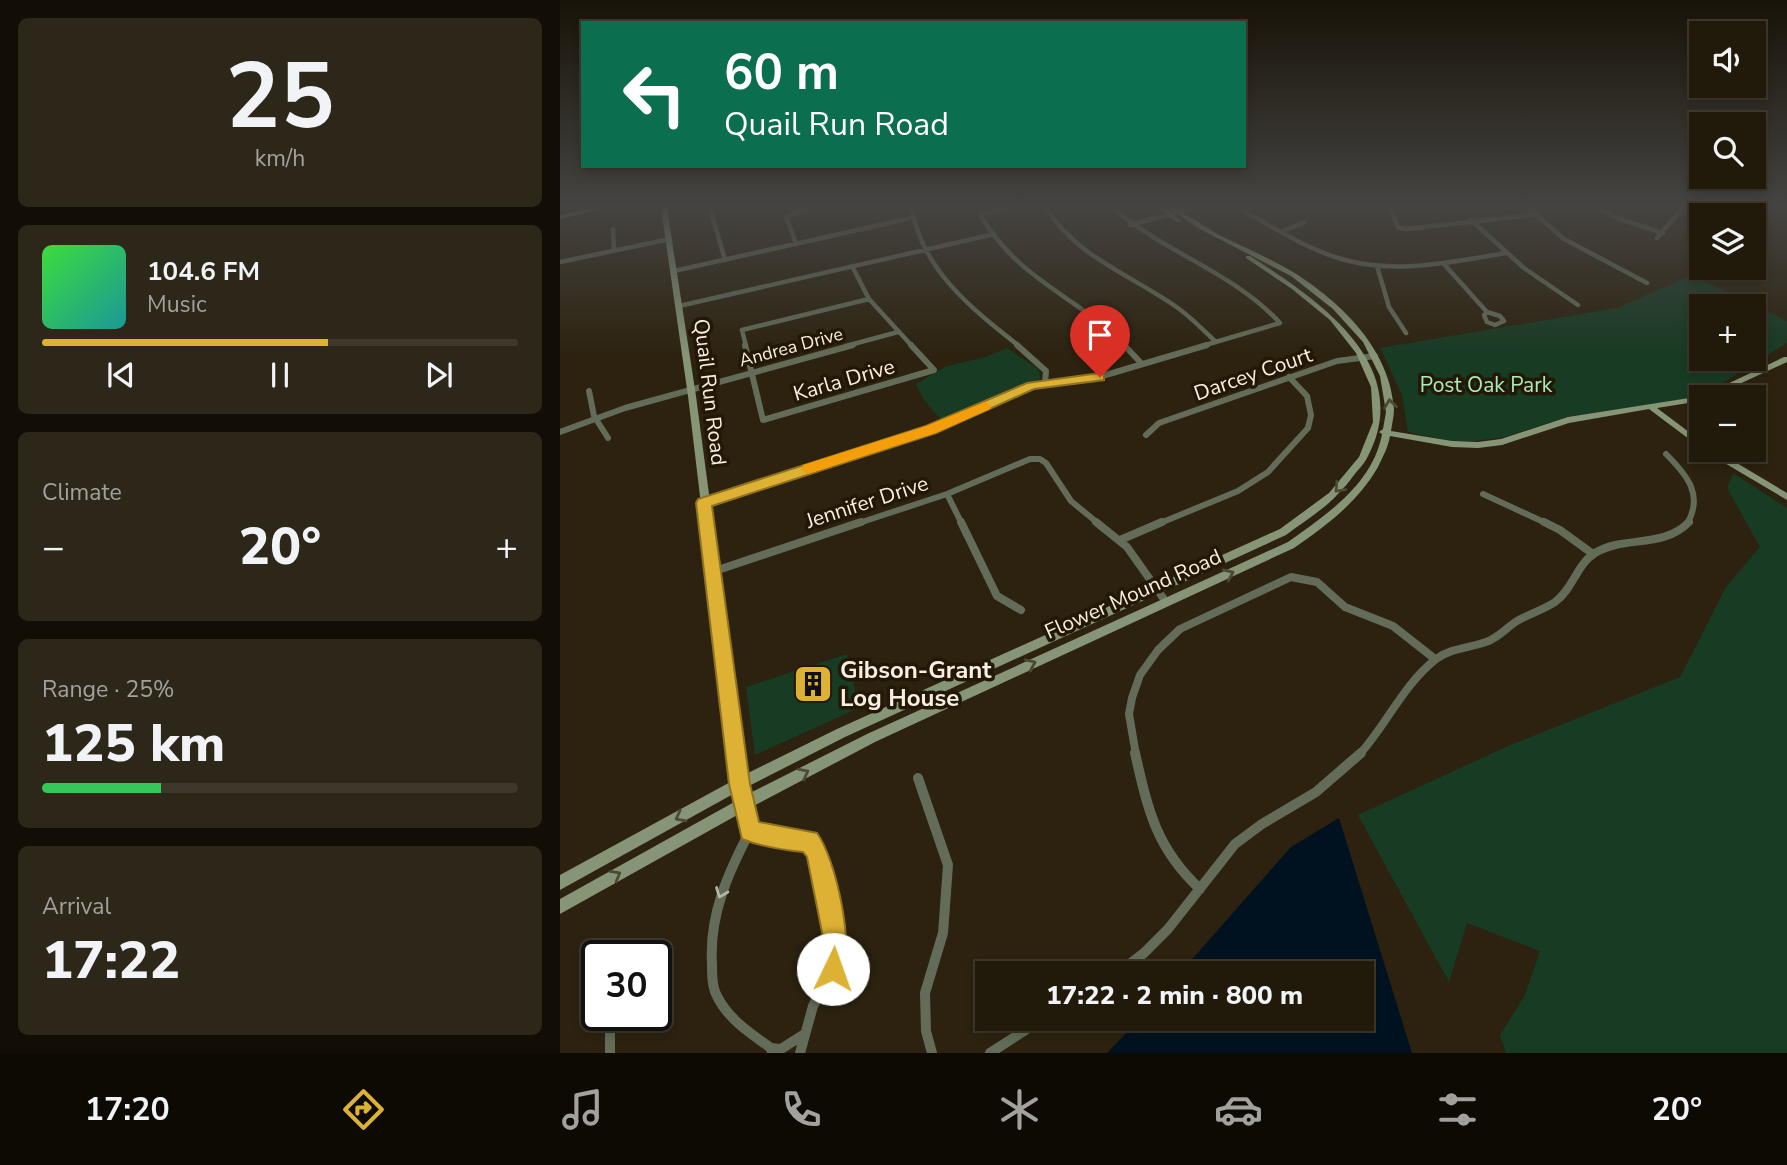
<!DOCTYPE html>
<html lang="en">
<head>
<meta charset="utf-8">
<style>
  body { margin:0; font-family:"Nunito Sans",sans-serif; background:#2d2719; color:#f1f3f6; height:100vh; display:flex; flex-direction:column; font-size:26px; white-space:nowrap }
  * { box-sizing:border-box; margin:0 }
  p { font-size:23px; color:#a2a19d }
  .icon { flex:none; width:38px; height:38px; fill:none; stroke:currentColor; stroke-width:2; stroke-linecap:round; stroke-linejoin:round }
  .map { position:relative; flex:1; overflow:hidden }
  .panel { display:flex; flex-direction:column; gap:18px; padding:18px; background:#120e06; width:560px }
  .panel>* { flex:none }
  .hud { position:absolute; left:21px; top:21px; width:665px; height:147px; border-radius:0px; box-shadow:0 4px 10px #0003,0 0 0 2px #3e382c; background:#0b6e4f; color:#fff; overflow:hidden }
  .tools { position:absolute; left:1129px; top:21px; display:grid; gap:14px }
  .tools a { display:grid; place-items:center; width:77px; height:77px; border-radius:0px; background:#211a0b; box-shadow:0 4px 10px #0003,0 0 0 2px #3e382c; font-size:35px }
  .speed { position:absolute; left:21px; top:940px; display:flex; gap:14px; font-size:35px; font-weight:700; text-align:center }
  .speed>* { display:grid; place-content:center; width:91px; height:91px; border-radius:50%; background:#211a0b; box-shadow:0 4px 10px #0003,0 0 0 2px #3e382c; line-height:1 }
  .speed .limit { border:4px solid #111; border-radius:10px; background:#fff; color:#111 }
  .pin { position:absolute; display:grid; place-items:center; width:60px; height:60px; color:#fff; margin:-72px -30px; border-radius:50% 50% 50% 0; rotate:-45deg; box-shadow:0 0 7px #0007 }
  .pin .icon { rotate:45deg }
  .me { position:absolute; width:77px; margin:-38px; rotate:3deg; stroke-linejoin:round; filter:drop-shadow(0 0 5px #0008) }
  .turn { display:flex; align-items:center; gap:24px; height:147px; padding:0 28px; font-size:32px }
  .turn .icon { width:91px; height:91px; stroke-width:2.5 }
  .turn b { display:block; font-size:49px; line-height:60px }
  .big { font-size:52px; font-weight:800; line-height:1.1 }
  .panel .widget { flex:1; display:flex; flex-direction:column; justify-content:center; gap:10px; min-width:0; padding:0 24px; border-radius:10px; background:#2d2719 }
  .panel .dial { align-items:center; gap:0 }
  .dial b { font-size:91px; line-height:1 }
  .song { display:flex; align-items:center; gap:21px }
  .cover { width:84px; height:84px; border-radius:10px; background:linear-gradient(135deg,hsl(120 70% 55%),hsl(180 70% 35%)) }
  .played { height:7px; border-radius:4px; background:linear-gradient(90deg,#ddb133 60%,#3e382c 60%) }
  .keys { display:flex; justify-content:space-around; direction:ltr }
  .heat { display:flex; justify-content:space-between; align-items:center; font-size:38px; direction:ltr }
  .charge { height:10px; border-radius:5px; background:linear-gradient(90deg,#34c759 25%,#3e382c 0) }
  .trip { position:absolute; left:415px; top:961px; width:399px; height:70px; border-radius:0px; background:#211a0b; box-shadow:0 4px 10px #0003,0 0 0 2px #3e382c; font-weight:800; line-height:70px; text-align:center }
  .tab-bar { display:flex; height:112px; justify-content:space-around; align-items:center; background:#0d0a04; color:#a2a19d }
  .tab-bar .icon { width:49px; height:49px }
  .tab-bar .on { color:#ddb133 }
  .tab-bar b { font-size:32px; color:#f1f3f6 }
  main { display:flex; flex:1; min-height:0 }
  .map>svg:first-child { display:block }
  .green { fill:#183b24; fill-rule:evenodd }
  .water { fill:#001220 }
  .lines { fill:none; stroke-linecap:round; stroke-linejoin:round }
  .street-far3 { stroke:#636c59; stroke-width:4.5 }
  .street-far2 { stroke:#636c59; stroke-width:6 }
  .street-far1 { stroke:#636c59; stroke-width:8 }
  .street { stroke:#636c59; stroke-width:10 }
  .secondary { fill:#869576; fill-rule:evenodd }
  .shaded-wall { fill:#492c32 }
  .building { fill:#775364; stroke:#8b6b78; stroke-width:2 }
  .oneway { stroke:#4b4a33 }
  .oneway2 { stroke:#b4b4a5 }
  .route { fill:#ddb133; stroke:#907321; stroke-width:2 }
  .slow { fill:#f59e0b }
  .labels { text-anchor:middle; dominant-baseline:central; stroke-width:7; stroke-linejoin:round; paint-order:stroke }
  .far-street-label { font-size:18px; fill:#f7efe3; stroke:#231806 }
  .street-label { font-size:21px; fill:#f7efe3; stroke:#231806 }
  .park-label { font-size:21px; fill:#a7edba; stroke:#231806 }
  .near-poi-label { font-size:24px; font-weight:bold; fill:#f7efe3; stroke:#231806; text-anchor:start }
</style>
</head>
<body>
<main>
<section class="panel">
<div class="widget dial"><b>25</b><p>km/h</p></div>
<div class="widget">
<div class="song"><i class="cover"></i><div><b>104.6 FM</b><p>Music</p></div></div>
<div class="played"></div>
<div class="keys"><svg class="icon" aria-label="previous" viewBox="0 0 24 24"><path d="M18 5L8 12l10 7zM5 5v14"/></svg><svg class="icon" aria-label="pause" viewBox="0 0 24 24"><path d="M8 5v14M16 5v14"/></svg><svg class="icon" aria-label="next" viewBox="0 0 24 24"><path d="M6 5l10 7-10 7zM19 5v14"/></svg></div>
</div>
<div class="widget"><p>Climate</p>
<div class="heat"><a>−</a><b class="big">20°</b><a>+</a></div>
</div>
<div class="widget"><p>Range · 25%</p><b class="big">125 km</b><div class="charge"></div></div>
<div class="widget"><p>Arrival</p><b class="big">17:22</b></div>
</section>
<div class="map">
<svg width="1227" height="1053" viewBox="0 0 1227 1053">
  <rect width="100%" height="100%" fill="#2c220f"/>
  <path class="green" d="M1132 275 1227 321V343L1153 389 1123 400 1011 416 944 437 915 441H891L848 432 842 395 820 348 1057 308ZM1141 306H1194V359H1141Z
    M447 348 478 369 481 379 450 389 382 421 364 400 356 384 387 366 426 357Z
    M1173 473 1227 508V1053H946L940 1035 965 995 980 951 907 923 889 982 798 815 948 746 1120 677 1166 587 1200 547 1167 488Z
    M287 654 299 708 195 755 186 687Z"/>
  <path class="water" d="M779 818 852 1053H547L580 1019 802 1018V973H620L731 847Z"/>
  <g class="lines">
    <path class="street-far3" d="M150 208 165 260
      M352 208C361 269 413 310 459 346
      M457 208 420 214C460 283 516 294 565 346
      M486 208C517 257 569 274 615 306 630 316 643 330 656 342
      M553 208C605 253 673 272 720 323L642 346
      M679 208C710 225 741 246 775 257 831 276 890 262 946 253
      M830 208 838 227 846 229 973 215
      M969 208 1004 239 1087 283
      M1039 208 1060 219 1103 233
      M911 220 964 268 1018 305
      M570 225 634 208
      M53 229 54 250
      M723 231 745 222
      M1097 238 1123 208
      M236 244 226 216 251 208
      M0 262 110 239
      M883 263 927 312
      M292 266 309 299
      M817 266 829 307 846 333
      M114 271 351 218
      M309 299 352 346
      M119 306 430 235
      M927 312 940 316 944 321 935 325 927 322 924 315Z
      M186 346 182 330 309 299
      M286 346 338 332"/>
    <path class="street-far2" d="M185 345 203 420 374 370 351 345
      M457 345 486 371 485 383
      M564 345 582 364
      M29 391 34 416 48 438
      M0 432 65 408 293 345
      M586 435 599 423 777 361 815 356
      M1106 454C1127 475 1144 495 1127 524
      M387 494 402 524
      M923 494 988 524
      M144 503 371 429 471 386 539 377 647 345
      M296 524 387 494 470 459H480L486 463 511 501 539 524
      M598 524 678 491 708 472 748 428 751 415 747 396 729 377"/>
    <path class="street-far1" d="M401 522 437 596 461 610
      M536 522 567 547 606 602
      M984 522 1000 530 1033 554
      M560 540 602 522
      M152 572 301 522
      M576 755 569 714 572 698 580 675 598 650 620 629 731 577 757 582 785 607 833 626 875 659
      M799 755C827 724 843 685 876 659 891 648 909 648 926 642 938 638 946 628 957 621 969 614 983 610 995 602 1013 589 1017 564 1035 553 1065 535 1103 549 1129 522"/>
    <path class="street" d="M575 753C588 810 596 848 640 889
      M358 778 388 865 383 933 365 993 366 1031 372 1053
      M183 804 190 831C168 873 149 915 152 964 152 975 152 987 157 996 168 1019 191 1034 211 1048L212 1053
      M190 831 218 839 249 841 257 852 276 937 273 969 253 1006 240 1053
      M558 973 584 953 608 929 675 844 702 824 756 792 801 753
      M50 1015V1053
      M211 1048 221 1049 243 1035
      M430 1053 484 1018"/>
    <path class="secondary" d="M32 208H46L0 219V215Z
      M101 208H107L136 396 186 774 277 729 720 529 769 493 799 457 813 422 811 387 796 353 770 320 732 289 686 258V256H690C757 299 857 365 807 458 804 464 798 470 794 475 789 482 783 489 777 495 763 510 743 522 726 535L285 737 187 787 188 794 307 734 728 542C766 515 813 484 822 434L819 432 823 429 826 412 820 376 803 342 773 309 731 276 638 228 609 208C620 208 649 230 661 236 685 248 710 258 733 272 781 302 830 349 834 409 834 416 832 424 831 431L892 441 918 442 941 439 1008 417 1142 396 1224 357H1227V362L1151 397H1141V401L1097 408 1141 441V448L1089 409 1009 423 942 445 918 448 892 447 830 436C828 448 823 456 818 467 798 502 767 525 734 548L315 742 188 809 0 914V899L176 801 175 793 0 890V875L174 780 128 396Z
      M598 208H605L622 221 617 222Z
      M1145 450H1155L1227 493V500L1146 452Z"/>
  </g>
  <path class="shaded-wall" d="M267 670 270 674V683L251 688 241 693 238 690 248 684Z"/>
  <path class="building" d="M267 670V679L248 684 238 690 239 678Z"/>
  <defs><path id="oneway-chevron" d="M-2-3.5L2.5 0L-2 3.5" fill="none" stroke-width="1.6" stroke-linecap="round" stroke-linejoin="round" transform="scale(1.75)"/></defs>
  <g class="oneway">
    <use href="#oneway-chevron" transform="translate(830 404) rotate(-97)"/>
    <use href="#oneway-chevron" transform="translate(779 488) rotate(133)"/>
    <use href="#oneway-chevron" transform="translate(669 574) rotate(-24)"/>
    <use href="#oneway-chevron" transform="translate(471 664) rotate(-24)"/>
    <use href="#oneway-chevron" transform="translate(244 773) rotate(-27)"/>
    <use href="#oneway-chevron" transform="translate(120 817) rotate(152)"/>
    <use href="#oneway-chevron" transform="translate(56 875) rotate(-30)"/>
  </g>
  <use class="oneway2" href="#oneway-chevron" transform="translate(161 893) rotate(111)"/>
  <linearGradient id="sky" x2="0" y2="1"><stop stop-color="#181308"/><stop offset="0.58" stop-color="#454442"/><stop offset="1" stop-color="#454442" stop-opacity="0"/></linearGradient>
  <rect width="1227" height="356" fill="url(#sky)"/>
  <path class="route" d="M540 373 544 374V380L474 389 376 433 152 506 190 784 199 822 257 833C276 859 295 947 282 977L273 981 265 977 261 969 263 937 247 857 243 852C222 850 202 847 182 839L169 784 136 503 138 499 366 426 467 383Z"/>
  <path class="slow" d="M425 402 432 406 430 409 376 433 248 474 241 469 243 465 366 426Z"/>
  <defs>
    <g id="building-square" transform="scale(2.0125)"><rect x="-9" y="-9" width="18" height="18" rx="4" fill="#ddb133" stroke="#231806"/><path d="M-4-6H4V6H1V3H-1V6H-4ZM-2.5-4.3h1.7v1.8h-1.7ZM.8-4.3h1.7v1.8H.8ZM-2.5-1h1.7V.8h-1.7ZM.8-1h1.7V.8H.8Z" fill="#111"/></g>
  </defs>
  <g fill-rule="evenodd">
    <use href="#building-square" x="253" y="684"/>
  </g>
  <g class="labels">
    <g class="far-street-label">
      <text transform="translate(231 347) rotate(-15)">Andrea Drive</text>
    </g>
    <g class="street-label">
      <text transform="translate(693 374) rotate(-19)">Darcey Court</text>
      <text transform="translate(284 380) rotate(-16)">Karla Drive</text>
      <text transform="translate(150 392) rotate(83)">Quail Run Road</text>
      <text transform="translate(307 502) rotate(-18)">Jennifer Drive</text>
      <text transform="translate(573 594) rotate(-24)">Flower Mound Road</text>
    </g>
    <g class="park-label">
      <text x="926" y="385">Post Oak Park</text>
    </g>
    <g class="near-poi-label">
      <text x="280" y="670">Gibson-Grant<tspan x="280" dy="28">Log House</tspan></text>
    </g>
  </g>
</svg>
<div class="tools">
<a><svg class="icon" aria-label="sound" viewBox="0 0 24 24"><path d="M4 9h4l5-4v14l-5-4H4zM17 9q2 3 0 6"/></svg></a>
<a><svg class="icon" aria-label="search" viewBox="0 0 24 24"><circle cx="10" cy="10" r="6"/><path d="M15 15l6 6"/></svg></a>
<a><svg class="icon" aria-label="layers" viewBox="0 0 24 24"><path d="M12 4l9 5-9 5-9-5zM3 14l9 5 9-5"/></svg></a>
<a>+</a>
<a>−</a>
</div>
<div class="speed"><div class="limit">30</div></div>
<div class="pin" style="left:540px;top:377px;background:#d93025"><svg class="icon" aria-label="arrive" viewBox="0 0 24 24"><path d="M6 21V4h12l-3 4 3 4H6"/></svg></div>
<svg class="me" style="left:273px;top:969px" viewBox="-20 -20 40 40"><circle r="19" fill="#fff"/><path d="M0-13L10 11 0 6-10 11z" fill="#ddb133"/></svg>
<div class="trip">17:22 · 2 min · 800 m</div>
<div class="hud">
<div class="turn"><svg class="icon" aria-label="left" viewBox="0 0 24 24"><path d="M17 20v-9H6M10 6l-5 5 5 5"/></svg><div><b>60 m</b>Quail Run Road</div></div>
</div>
</div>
</main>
<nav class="tab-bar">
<b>17:20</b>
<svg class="icon on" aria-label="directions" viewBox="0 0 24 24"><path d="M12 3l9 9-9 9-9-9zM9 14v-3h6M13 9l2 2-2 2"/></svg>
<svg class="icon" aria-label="music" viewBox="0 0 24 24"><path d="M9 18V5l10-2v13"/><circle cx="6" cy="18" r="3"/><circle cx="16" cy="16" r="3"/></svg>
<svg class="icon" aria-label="phone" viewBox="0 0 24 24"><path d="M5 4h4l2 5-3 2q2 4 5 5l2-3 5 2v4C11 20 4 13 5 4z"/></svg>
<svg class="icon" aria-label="climate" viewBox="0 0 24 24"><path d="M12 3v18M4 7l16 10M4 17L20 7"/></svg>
<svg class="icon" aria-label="car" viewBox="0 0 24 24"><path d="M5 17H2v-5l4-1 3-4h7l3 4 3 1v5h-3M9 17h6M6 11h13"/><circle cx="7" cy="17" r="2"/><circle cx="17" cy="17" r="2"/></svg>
<svg class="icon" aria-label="filters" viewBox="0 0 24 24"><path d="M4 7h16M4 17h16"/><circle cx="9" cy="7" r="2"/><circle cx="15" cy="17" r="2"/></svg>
<b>20°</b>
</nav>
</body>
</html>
